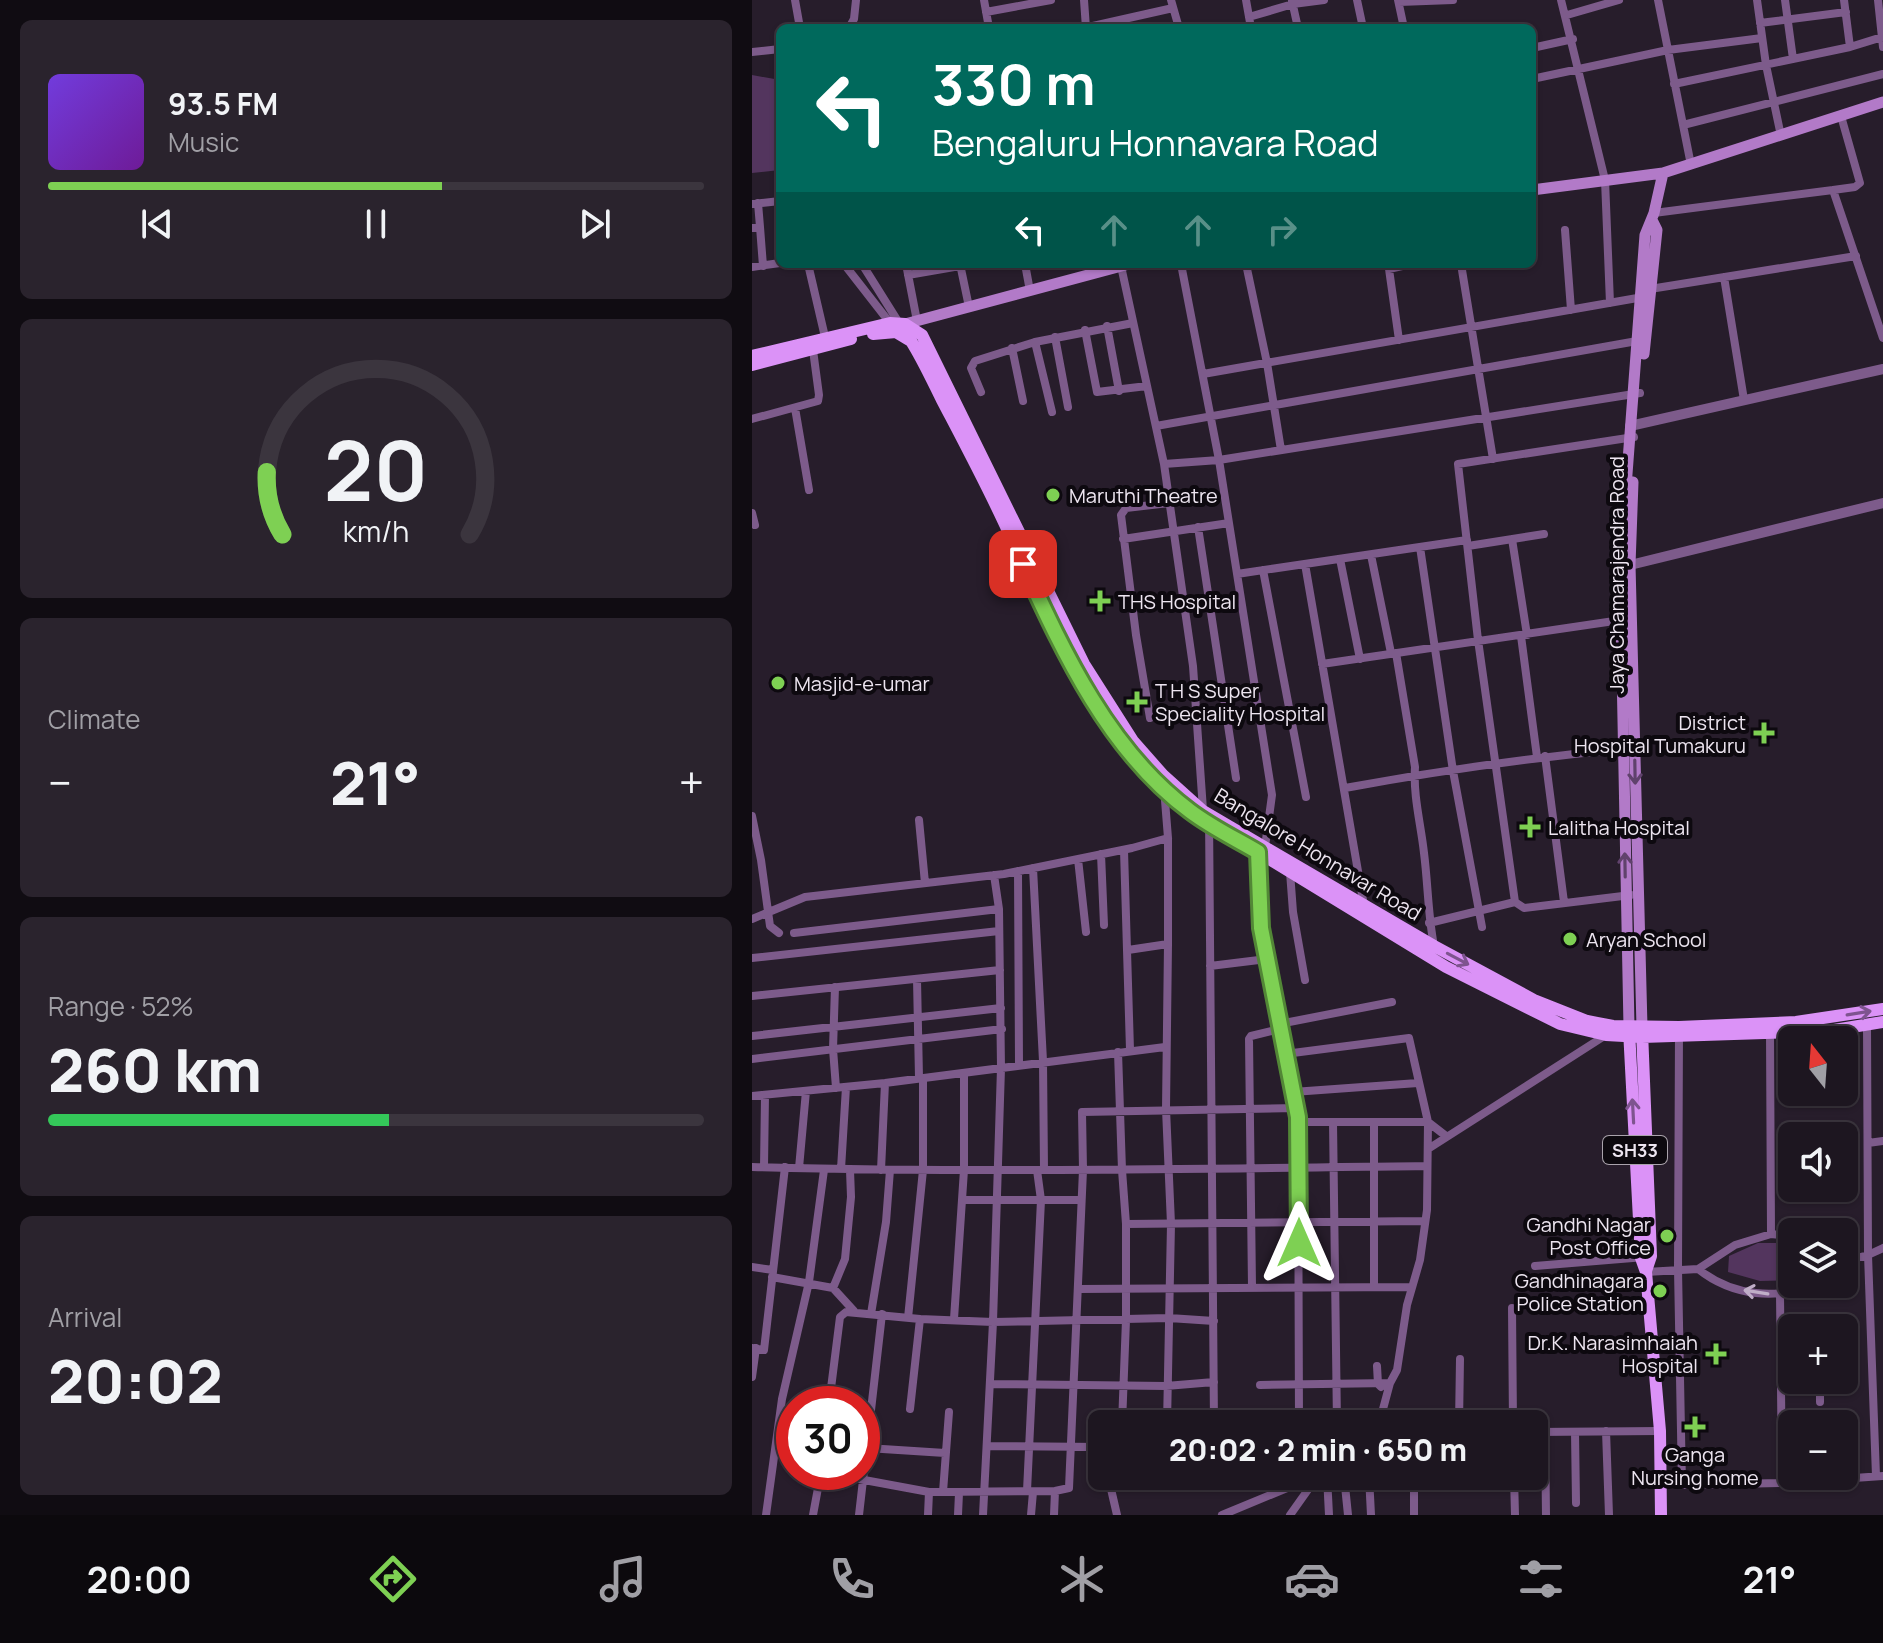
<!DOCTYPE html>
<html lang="en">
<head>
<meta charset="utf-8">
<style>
  body { margin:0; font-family:Manrope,sans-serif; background:#2a232d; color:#f1f3f6; height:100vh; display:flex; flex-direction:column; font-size:30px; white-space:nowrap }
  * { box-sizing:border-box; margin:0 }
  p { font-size:26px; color:#a09fa5 }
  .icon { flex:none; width:44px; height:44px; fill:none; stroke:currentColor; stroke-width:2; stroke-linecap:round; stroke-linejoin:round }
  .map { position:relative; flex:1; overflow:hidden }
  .side { display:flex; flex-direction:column; gap:20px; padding:20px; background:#100c12; width:752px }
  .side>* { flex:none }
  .hud { position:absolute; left:24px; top:24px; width:760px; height:244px; border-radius:12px; box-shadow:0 2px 6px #0004,0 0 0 2px #3b353e; background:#00695c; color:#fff; overflow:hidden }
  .needle { width:52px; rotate:343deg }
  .tools { position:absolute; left:1026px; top:1026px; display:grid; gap:16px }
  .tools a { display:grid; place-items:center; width:80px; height:80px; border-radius:12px; background:#1d1620; box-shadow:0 2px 6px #0004,0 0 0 2px #3b353e; font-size:40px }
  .speed { position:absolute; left:24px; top:1386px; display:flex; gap:16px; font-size:40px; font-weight:700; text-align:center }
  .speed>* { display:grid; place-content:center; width:104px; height:104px; border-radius:50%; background:#1d1620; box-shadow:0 2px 6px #0004,0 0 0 2px #3b353e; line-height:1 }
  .speed .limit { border:12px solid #d22; background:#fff; color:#111 }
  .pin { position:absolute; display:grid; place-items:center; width:68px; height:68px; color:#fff; margin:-34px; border-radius:16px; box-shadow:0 4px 12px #0006 }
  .me { position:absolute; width:88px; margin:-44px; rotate:0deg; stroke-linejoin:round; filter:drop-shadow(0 0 6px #0008) }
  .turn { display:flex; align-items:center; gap:28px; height:168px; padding:0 24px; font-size:36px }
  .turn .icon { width:104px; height:104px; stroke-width:2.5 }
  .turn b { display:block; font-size:56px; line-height:68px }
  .lanes { display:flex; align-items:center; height:76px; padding:0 24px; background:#0003; justify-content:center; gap:40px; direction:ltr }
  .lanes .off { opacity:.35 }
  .big { font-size:60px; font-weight:800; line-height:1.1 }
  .side .card { flex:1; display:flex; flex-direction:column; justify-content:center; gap:12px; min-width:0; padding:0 28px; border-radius:12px; background:#2a232d }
  .side .dial { align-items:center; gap:0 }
  .dial svg { height:208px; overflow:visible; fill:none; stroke:#3b353e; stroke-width:7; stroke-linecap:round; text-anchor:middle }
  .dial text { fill:#f1f3f6; stroke:none }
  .song { display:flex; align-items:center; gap:24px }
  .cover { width:96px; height:96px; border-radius:12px; background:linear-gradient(135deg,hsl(260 70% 55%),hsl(280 70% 35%)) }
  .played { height:8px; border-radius:4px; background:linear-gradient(90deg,#7ed053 60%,#3b353e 60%) }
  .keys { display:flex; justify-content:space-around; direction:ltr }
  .heat { display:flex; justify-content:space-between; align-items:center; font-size:44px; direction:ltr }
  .charge { height:12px; border-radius:6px; background:linear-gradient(90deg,#34c759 52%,#3b353e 0) }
  .trip { position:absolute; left:336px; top:1410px; width:460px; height:80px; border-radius:12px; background:#1d1620; box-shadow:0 2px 6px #0004,0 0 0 2px #3b353e; font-weight:800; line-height:80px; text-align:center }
  .tabs { display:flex; height:128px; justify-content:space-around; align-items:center; background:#0c090d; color:#a09fa5 }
  .tabs .icon { width:56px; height:56px }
  .tabs .active { color:#7ed053 }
  .tabs b { font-size:36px; color:#f1f3f6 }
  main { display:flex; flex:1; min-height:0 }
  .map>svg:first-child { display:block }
  .green { fill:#53355e }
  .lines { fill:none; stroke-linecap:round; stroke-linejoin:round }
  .minor { stroke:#7d5b8b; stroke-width:8 }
  .tertiary { stroke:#7d5b8b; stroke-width:10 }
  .secondary { stroke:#b27ac8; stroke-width:11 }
  .primary { stroke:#db92f7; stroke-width:12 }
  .oneway { stroke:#60426c }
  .oneway2 { stroke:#7e548f }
  .oneway3 { stroke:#c0aec8 }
  .route-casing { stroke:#528736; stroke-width:20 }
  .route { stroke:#7ed053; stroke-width:14 }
  .poi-dot { fill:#7ed053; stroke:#0d090f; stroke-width:3 }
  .labels { text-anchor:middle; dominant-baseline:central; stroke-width:8; stroke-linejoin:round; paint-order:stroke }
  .shield { fill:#0d090f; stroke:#aaa3ac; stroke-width:2 }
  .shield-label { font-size:18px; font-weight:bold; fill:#ede5f0 }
  .poi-label { font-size:20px; fill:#ede5f0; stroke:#0d090f; text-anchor:start }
  .street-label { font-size:20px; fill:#ede5f0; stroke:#0d090f }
</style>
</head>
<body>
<main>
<section class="side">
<div class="card">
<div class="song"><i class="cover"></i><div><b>93.5 FM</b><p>Music</p></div></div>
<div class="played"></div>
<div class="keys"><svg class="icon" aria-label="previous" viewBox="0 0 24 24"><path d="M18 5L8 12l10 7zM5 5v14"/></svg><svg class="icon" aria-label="pause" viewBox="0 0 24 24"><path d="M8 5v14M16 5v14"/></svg><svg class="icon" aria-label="next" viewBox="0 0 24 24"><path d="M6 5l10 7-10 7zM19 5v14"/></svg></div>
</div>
<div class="card dial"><svg viewBox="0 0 100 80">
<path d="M14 69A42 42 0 1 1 86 69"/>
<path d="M14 69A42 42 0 0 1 8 45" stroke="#7ed053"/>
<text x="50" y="56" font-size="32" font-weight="700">20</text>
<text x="50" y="72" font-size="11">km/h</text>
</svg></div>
<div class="card"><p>Climate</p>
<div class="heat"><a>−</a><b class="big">21°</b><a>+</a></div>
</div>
<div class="card"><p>Range · 52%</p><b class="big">260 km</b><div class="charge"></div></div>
<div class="card"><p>Arrival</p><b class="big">20:02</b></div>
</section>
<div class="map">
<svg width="1131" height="1515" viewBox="0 0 1131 1515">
  <rect width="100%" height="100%" fill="#271d2b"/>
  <path class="green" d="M0 75 28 80V170L0 173Z
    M1006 1243H1040V1280L1008 1281 976 1272 977 1256Z"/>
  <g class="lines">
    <path class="minor" d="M43 0 48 28
      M232 0 237 28
      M332 0 334 28
      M419 0 427 28
      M494 0 499 28
      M605 0 611 28
      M646 0 652 28
      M809 0 853 180 858 303
      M906 0 939 165
      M1005 0 1014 65 1029 136
      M1033 0 1041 59
      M1092 0 1098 47
      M1126 0 1131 47
      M540 1 546 28
      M647 2 701 0
      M234 12 299 0
      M815 15 867 0
      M497 17 541 4 572 0
      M1008 23 1094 12
      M97 28 102 19 104 0
      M332 28 421 8
      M780 48 821 39
      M0 52 28 49
      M780 79 916 50 1010 38
      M922 84 1098 47 1130 37
      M931 125 1131 74
      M1081 190 1103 187 1108 183 1089 116
      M6 203 8 227
      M0 204 28 201
      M902 213 1081 190 1131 338
      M0 228 8 227 11 266
      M813 230 819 310
      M56 264 73 337
      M92 264 138 323
      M110 264 147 323
      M154 264 165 321
      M208 264 217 307
      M273 264 278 291
      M429 264 467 460 520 795 513 847
      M494 264 515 363 529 450
      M709 264 741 459
      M369 266 412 464 441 666 451 810
      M0 267 28 263
      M156 275 208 266
      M972 277 992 400
      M898 289 1104 256
      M355 326 367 391
      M333 330 345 392 395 386
      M303 337 316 407
      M647 340 637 269 659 264
      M283 342 300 412
      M260 348 271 401
      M451 374 891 297
      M229 392 219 368 223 361 283 342 381 323
      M43 408 57 490
      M0 419 66 401 67 395 61 350
      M404 426 885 341
      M412 464 467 460 888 393
      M0 513 3 525
      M446 527 484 778
      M371 539 477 523
      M760 539 775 635
      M716 546 792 534
      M668 547 701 771 730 927
      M619 555 639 653
      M588 559 608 659
      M553 564 612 906
      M511 570 554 797
      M485 574 715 540
      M769 636 785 757
      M644 653 663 767C661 796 669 825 672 853 676 884 676 916 682 946
      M570 664 869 620
      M398 718 384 635 369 515 374 508 417 503
      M793 756 812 902
      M412 788 416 838V944L414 1109 419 1224 415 1424
      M593 788C685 771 777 758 870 749
      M457 815 462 1424
      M0 816 9 860 18 926 27 933
      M167 820 173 883
      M372 850 378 1050
      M506 852 509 928 546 1117 547 1424
      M349 854 352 925
      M326 859 334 932
      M281 868 291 1061 292 1170
      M266 871 267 1065
      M538 872 541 912 553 980
      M879 895 772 908 763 902 726 640 706 464 882 437
      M0 919 53 897 252 874 380 848 416 838
      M677 923 763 902
      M42 933 247 909
      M376 950 416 944
      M0 958 247 931
      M458 966 515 959
      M165 979 167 1078
      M83 987 81 1049 84 1088
      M0 996 248 970
      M527 1024 640 1002
      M927 1031 926 1269 930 1485 1030 1483 1131 1476
      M1018 1033 1019 1234
      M0 1036 249 1008
      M366 1052 370 1170 374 1224
      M533 1054 657 1038 676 1122 675 1210 668 1260 655 1305 645 1370 638 1383 627 1424
      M0 1059 250 1029
      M541 1092 666 1083
      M0 1096 133 1083 413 1047
      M546 1122H676L694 1136
      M581 1122 585 1424
      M622 1122V1287
      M1116 1143 1131 1141
      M676 1149 854 1035
      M0 1167C225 1173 450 1169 675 1166
      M12 1167 13 1095
      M47 1168 54 1091
      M89 1169 94 1087
      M129 1170 133 1083
      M210 1200H328
      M783 1266 893 1257
      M0 1267 21 1270
      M1092 1267 1101 1259 1116 1255 1115 1025
      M946 1269C981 1297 1025 1300 1066 1284
      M894 1272 946 1269 983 1245 1019 1234 1040 1236
      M20 1277 81 1288 93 1259 99 1197 98 1170
      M500 1287 497 1039 499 1036 528 1029
      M81 1288 102 1311
      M326 1289 660 1287
      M1028 1294 1030 1483
      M760 1308 761 1424
      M119 1314 134 1222 138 1170
      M156 1318 171 1170V1078
      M202 1319 212 1170V1073
      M1028 1326 1061 1328
      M0 1348 12 1350 33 1167
      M625 1366 626 1384 629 1387
      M0 1377 4 1348
      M1068 1380V1402
      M238 1384 414 1386 462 1382
      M508 1385 638 1383
      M77 1404 88 1317 94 1312 168 1319 241 1322 417 1318 462 1321
      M158 1409 168 1319
      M370 1424 374 1320V1224L673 1221
      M707 1424 708 1359
      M854 1431 857 1515
      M782 1432 908 1431
      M793 1432 794 1515
      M823 1432 824 1503
      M236 1446 350 1447
      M115 1448 193 1453
      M356 1476 365 1515
      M575 1476 577 1515
      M592 1476 596 1515
      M617 1476 619 1515
      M662 1476V1515
      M762 1476 763 1515
      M1124 1476 1116 1255 1131 1248
      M275 1491 289 1200 285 1170
      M191 1492 197 1412
      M14 1515 30 1399 57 1282 72 1170
      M61 1515 69 1472 177 1492 303 1491 317 1488 331 1170 330 1112 544 1108
      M107 1515 130 1314
      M176 1515 177 1492
      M206 1515 207 1493
      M231 1515 241 1322 249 1068 247 909 242 875
      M279 1515 281 1492
      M302 1515 303 1491
      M470 1515 564 1476
      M538 1515 565 1477"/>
    <path class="tertiary" d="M878 426 1131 369
      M870 567 1131 503"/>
    <path class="secondary" d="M780 190 911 173 1131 102
      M148 329 153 324 377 264
      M892 354 905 230 900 220
      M881 482 878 565 890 1027
      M877 1027 868 567 893 235 902 213 911 173"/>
    <path class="primary" d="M121 334 144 332 159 341C171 360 180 380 190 400 213 444 236 487 256 531 303 630 353 762 453 820
      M0 356 138 323 153 324 170 335 332 664 381 741 411 775 451 811 682 946 782 1000 835 1021 861 1026 927 1027 1044 1022 1131 1009
      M0 365 99 339
      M499 848 694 967 808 1024 854 1035 890 1037 1076 1031 1131 1022
      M877 1030 889 1258 894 1272 908 1431 909 1515
      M890 1031 899 1256 894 1271"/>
  </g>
  <defs><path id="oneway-shaft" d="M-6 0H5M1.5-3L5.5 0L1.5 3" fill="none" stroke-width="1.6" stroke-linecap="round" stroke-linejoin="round" transform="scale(2)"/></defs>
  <g class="oneway">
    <use href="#oneway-shaft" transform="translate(883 772) rotate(89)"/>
    <use href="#oneway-shaft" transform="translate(873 865) rotate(-91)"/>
  </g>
  <g class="oneway2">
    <use href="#oneway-shaft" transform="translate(706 959) rotate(28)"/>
    <use href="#oneway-shaft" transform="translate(1107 1013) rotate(-9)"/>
    <use href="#oneway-shaft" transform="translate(881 1111) rotate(-93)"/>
  </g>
  <use class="oneway3" href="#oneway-shaft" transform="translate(1004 1292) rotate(-171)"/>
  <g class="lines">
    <g class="route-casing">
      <path id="route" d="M271 564C312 653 357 751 438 811 459 827 484 839 506 852L509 928 546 1117 547 1243"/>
    </g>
    <use href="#route" class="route"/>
  </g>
  <g class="poi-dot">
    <circle cx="301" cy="495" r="8"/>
    <path d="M344 589h8v8h8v8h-8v8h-8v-8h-8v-8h8z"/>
    <circle cx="26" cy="683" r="8"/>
    <path d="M381 690h8v8h8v8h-8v8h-8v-8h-8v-8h8z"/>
    <path d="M1008 721h8v8h8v8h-8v8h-8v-8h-8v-8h8z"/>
    <path d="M774 815h8v8h8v8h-8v8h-8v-8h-8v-8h8z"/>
    <circle cx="818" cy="939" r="8"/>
    <circle cx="915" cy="1236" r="8"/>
    <circle cx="908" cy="1291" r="8"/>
    <path d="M960 1342h8v8h8v8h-8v8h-8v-8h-8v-8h8z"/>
    <path d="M939 1415h8v8h8v8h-8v8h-8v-8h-8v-8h8z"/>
  </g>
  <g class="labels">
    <rect class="shield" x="851" y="1136" width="64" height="28" rx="6"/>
    <g class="shield-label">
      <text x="883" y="1150">SH33</text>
    </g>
    <g class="poi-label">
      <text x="317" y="495">Maruthi Theatre</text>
      <text x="366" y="601">THS Hospital</text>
      <text x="42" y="683">Masjid-e-umar</text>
      <text x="403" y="690">T H S Super<tspan x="403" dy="23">Speciality Hospital</tspan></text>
      <text x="994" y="722" text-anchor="end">District<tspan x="994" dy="23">Hospital Tumakuru</tspan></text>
      <text x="796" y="827">Lalitha Hospital</text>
      <text x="834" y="939">Aryan School</text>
      <text x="899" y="1224" text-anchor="end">Gandhi Nagar<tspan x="899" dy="23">Post Office</tspan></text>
      <text x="892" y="1280" text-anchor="end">Gandhinagara<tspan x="892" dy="23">Police Station</tspan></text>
      <text x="946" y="1342" text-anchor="end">Dr.K. Narasimhaiah<tspan x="946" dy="23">Hospital</tspan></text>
      <text x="943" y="1454" text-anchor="middle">Ganga<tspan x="943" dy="23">Nursing home</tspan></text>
    </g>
    <g class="street-label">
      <text transform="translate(864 575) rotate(-90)">Jaya Chamarajendra Road</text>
      <text transform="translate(566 854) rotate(31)">Bangalore Honnavar Road</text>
    </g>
  </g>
</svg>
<div class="tools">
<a><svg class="needle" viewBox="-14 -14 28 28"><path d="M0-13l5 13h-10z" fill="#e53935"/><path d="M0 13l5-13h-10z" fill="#a09fa5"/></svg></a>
<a><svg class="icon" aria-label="sound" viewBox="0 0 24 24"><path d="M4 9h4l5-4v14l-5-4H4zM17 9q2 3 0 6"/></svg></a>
<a><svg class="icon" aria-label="layers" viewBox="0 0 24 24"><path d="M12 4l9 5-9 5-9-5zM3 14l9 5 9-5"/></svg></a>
<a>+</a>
<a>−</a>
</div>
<div class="speed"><div class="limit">30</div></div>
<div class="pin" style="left:271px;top:564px;background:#d93025"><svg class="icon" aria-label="arrive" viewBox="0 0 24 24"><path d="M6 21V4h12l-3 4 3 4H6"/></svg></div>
<svg class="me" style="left:547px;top:1243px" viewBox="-20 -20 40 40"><path d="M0-17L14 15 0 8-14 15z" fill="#7ed053" stroke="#fff" stroke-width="4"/></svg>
<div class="trip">20:02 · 2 min · 650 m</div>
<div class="hud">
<div class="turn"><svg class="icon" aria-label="left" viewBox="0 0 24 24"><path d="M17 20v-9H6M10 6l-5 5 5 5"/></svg><div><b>330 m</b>Bengaluru Honnavara Road</div></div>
<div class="lanes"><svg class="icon" aria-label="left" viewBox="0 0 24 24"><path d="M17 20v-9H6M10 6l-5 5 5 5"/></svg><svg class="icon off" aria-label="ahead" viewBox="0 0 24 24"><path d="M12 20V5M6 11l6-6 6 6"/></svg><svg class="icon off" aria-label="ahead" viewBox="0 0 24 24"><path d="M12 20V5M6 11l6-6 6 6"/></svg><svg class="icon off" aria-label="right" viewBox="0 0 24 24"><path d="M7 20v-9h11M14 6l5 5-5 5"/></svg></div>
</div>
</div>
</main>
<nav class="tabs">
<b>20:00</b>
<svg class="icon active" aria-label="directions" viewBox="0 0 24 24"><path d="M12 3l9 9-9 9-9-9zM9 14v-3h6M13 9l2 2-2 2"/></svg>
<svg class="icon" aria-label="music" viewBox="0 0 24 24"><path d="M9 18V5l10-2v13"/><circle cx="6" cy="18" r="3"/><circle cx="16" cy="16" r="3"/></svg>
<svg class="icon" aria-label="phone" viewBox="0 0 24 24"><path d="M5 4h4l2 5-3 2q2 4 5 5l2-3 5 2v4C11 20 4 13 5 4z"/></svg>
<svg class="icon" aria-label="climate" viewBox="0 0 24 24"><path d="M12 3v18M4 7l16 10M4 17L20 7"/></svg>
<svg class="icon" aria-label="car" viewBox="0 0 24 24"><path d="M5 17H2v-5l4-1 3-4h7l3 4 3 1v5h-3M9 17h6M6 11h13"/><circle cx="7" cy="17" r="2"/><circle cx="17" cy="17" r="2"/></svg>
<svg class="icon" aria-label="filters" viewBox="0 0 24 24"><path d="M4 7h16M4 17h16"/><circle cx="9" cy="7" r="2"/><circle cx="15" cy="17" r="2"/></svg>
<b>21°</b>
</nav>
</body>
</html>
